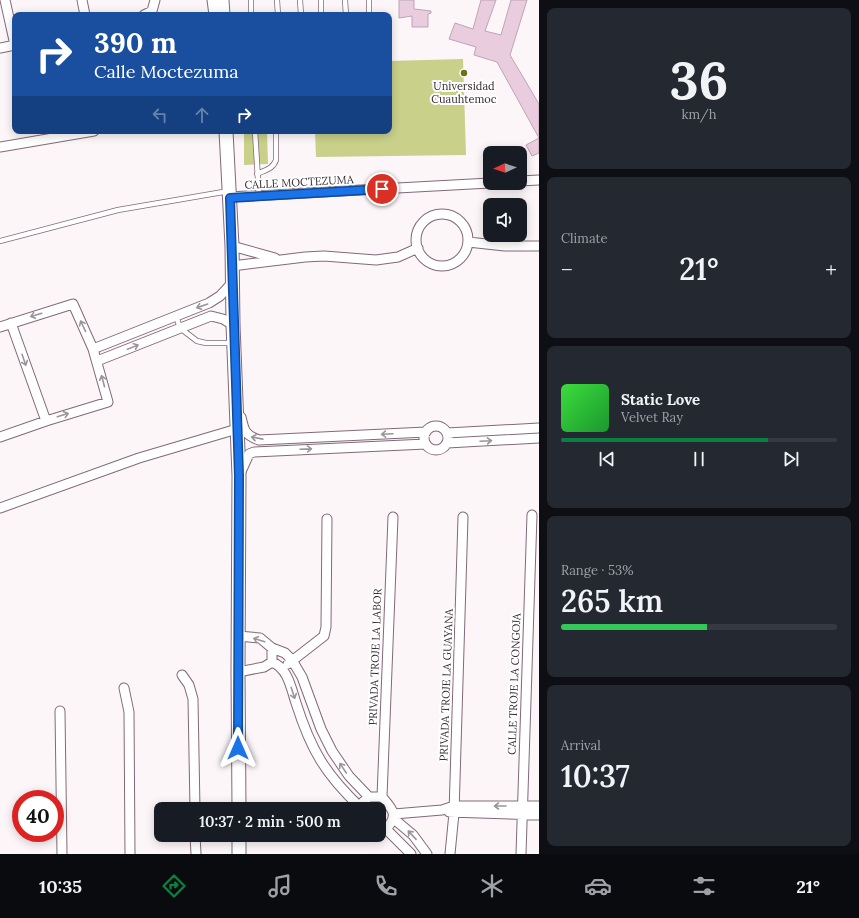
<!DOCTYPE html>
<html lang="en">
<head>
<meta charset="utf-8">
<style>
  body { margin:0; font-family:Lora,serif; background:#242831; color:#f1f3f6; height:100vh; display:flex; flex-direction:column; font-size:15px; white-space:nowrap }
  * { box-sizing:border-box; margin:0 }
  p { font-size:13px; color:#9ea1a6 }
  .icon { flex:none; width:22px; height:22px; fill:none; stroke:currentColor; stroke-width:2; stroke-linecap:round; stroke-linejoin:round }
  .map { position:relative; flex:1; overflow:hidden }
  .side { display:flex; flex-direction:column; gap:8px; padding:8px; background:#0d0f14; width:320px }
  .side>* { flex:none }
  .top-card { position:absolute; left:12px; top:12px; width:380px; height:122px; border-radius:8px; box-shadow:0 2px 10px #0003; background:#1a4fa0; color:#fff; overflow:hidden }
  .needle { width:26px; rotate:266deg }
  .buttons { position:absolute; left:483px; top:146px; display:grid; gap:8px }
  .buttons a { display:grid; place-items:center; width:44px; height:44px; border-radius:8px; background:#171b24; box-shadow:0 2px 10px #0003; font-size:20px }
  .speed { position:absolute; left:12px; top:790px; display:flex; gap:8px; font-size:20px; font-weight:700; text-align:center }
  .speed>* { display:grid; place-content:center; width:52px; height:52px; border-radius:50%; background:#171b24; box-shadow:0 2px 10px #0003; line-height:1 }
  .speed .limit { border:6px solid #d22; background:#fff; color:#111 }
  .pin { position:absolute; display:grid; place-items:center; width:34px; height:34px; color:#fff; margin:-17px; border:2px solid #fff; border-radius:50%; box-shadow:0 1px 4px #0007 }
  .me { position:absolute; width:44px; margin:-22px; rotate:0deg; stroke-linejoin:round; filter:drop-shadow(0 0 3px #0008) }
  .turn { display:flex; align-items:center; gap:14px; height:84px; padding:0 16px; font-size:18px }
  .turn .icon { width:52px; height:52px; stroke-width:2.5 }
  .turn b { display:block; font-size:28px; line-height:34px }
  .lanes { display:flex; align-items:center; height:38px; padding:0 16px; background:#0003; justify-content:center; gap:20px; direction:ltr }
  .lanes .off { opacity:.35 }
  .big { font-size:30px; font-weight:600; line-height:1.1 }
  .side .widget { flex:1; display:flex; flex-direction:column; justify-content:center; gap:6px; min-width:0; padding:0 14px; border-radius:8px; background:#242831 }
  .side .dial { align-items:center; gap:0 }
  .dial b { font-size:52px; line-height:1 }
  .song { display:flex; align-items:center; gap:12px }
  .cover { width:48px; height:48px; border-radius:6px; background:linear-gradient(135deg,hsl(120 70% 55%),hsl(130 70% 35%)) }
  .played { height:4px; border-radius:2px; background:linear-gradient(90deg,#0b8043 75%,#363941 75%) }
  .keys { display:flex; justify-content:space-around; direction:ltr }
  .heat { display:flex; justify-content:space-between; align-items:center; font-size:22px; direction:ltr }
  .charge { height:6px; border-radius:3px; background:linear-gradient(90deg,#34c759 53%,#363941 0) }
  .trip { position:absolute; left:154px; top:802px; width:232px; height:40px; border-radius:8px; background:#171b24; box-shadow:0 2px 10px #0003; font-weight:600; line-height:40px; text-align:center }
  .tabs { display:flex; height:64px; justify-content:space-around; align-items:center; background:#090b0e; color:#9ea1a6 }
  .tabs .icon { width:28px; height:28px }
  .tabs .on { color:#0b8043 }
  .tabs b { font-size:18px; color:#f1f3f6 }
  main { display:flex; flex:1; min-height:0 }
  .map>svg:first-child { display:block }
  .green { fill:#c8d089 }
  .building { fill:#e9cddf; stroke:#bea3b5 }
  .lines { fill:none; stroke-linecap:round; stroke-linejoin:round }
  .lane-casing { stroke:#826979; stroke-width:6 }
  .street-casing { stroke:#826979; stroke-width:11 }
  .secondary-casing { stroke:#826979; stroke-width:15 }
  .lane { stroke:#fff; stroke-width:4.5 }
  .street { stroke:#fff; stroke-width:9 }
  .secondary { stroke:#fff; stroke-width:13 }
  .oneway { stroke:#9a9598 }
  .route-casing { stroke:#114b97; stroke-width:10 }
  .route { stroke:#1a73e8; stroke-width:7 }
  .poi-dot { fill:#6b7219; stroke:#fff; stroke-width:1.5 }
  .labels { text-anchor:middle; dominant-baseline:central; stroke-width:4; stroke-linejoin:round; paint-order:stroke }
  .poi-label { font-size:11px; fill:#352b32; stroke:#fff }
  .street-label { font-size:11px; fill:#352b32; stroke:#fff }
</style>
</head>
<body>
<main>
<div class="map">
<svg width="539" height="854" viewBox="0 0 539 854">
  <rect width="100%" height="100%" fill="#fcf6f9"/>
  <path class="green" d="M463 59 466 155 316 157 315 131H389V61Z
    M244 131H267L268 164 244 165Z"/>
  <path class="building" d="M399 0H414V9L431 11V13L428 14V27H412V16L399 18Z
    M481 0H496L485 31 501 35 511 0H527L510 55 539 104V138L497 62 474 55 476 47 449 39 455 23 473 29Z
    M539 138V153L532 156 526 145Z"/>
  <g class="lines">
    <g class="lane-casing">
      <path id="lane" d="M277 0 278 15
        M300 0 301 15
        M321 0V15
        M345 0 346 15
        M369 0V15
        M251 15V0
        M255 131 259 196
        M257 174C265 170 273 169 276 160V131
        M0 241 118 210 229 191
        M176 316 180 328 197 341 206 343H232"/>
    </g>
    <g class="street-casing">
      <path id="street" d="M5 0 15 45
        M82 0 85 15
        M212 0 214 15
        M144 15 152 11 155 0
        M0 48 15 45
        M0 147 94 131
        M520 181 539 180
        M230 197 490 183
        M416 240a26 26 0 1 1 52 0a26 26 0 1 1-52 0Z
        M468 242 505 246H539
        M232 246 275 258
        M232 266 305 257 324 256 376 260 398 257 418 248
        M11 323 46 421
        M0 327 73 304 93 349 108 402 46 421 0 437
        M93 349 209 303 220 296 232 283
        M97 361 211 316 223 319 233 325
        M241 417C244 431 245 435 259 440L426 432
        M424 438a12 12 0 1 1 24 0a12 12 0 1 1-24 0Z
        M447 433 539 428
        M447 443 539 438
        M240 474 249 454 254 452 426 444
        M0 508 139 458 237 429
        M272 648 285 653 292 660 302 677 321 729 332 751 349 776 369 797
        M272 662C288 668 291 688 296 703 311 750 325 774 361 808
        M288 664 324 636 326 627 327 519
        M238 672 264 667 272 662V648L260 638 238 636
        M182 675 189 685 193 699 195 809
        M124 688 129 712 130 854
        M60 711 62 854
        M382 797 393 517
        M362 809 363 802 369 797H382C393 810 399 815 386 829
        M449 812 539 815
        M394 814 442 810 454 806H539
        M394 819 413 835 427 854
        M379 827 386 829 411 854
        M195 835 196 854
        M450 854 454 813 463 517
        M521 854 532 515"/>
    </g>
    <g class="secondary-casing">
      <path id="secondary" d="M222 0 223 15
        M226 131 232 246 233 325 239 476 238 672 239 809
        M239 835V854"/>
    </g>
    <use href="#lane" class="lane"/>
    <use href="#street" class="street"/>
    <use href="#secondary" class="secondary"/>
  </g>
  <defs><path id="oneway-shaft" d="M-6 0H5M1.5-3L5.5 0L1.5 3" fill="none" stroke-width="1.6" stroke-linecap="round" stroke-linejoin="round"/></defs>
  <g class="oneway">
    <use href="#oneway-shaft" transform="translate(202 306) rotate(161)"/>
    <use href="#oneway-shaft" transform="translate(36 315) rotate(163)"/>
    <use href="#oneway-shaft" transform="translate(83 326) rotate(-115)"/>
    <use href="#oneway-shaft" transform="translate(133 347) rotate(-22)"/>
    <use href="#oneway-shaft" transform="translate(24 360) rotate(71)"/>
    <use href="#oneway-shaft" transform="translate(103 381) rotate(-105)"/>
    <use href="#oneway-shaft" transform="translate(63 415) rotate(-17)"/>
    <use href="#oneway-shaft" transform="translate(387 434) rotate(177)"/>
    <use href="#oneway-shaft" transform="translate(257 438) rotate(-169)"/>
    <use href="#oneway-shaft" transform="translate(486 441) rotate(-3)"/>
    <use href="#oneway-shaft" transform="translate(306 449) rotate(-2)"/>
    <use href="#oneway-shaft" transform="translate(259 640) rotate(-163)"/>
    <use href="#oneway-shaft" transform="translate(293 693) rotate(72)"/>
    <use href="#oneway-shaft" transform="translate(343 768) rotate(-124)"/>
    <use href="#oneway-shaft" transform="translate(500 806) rotate(180)"/>
    <use href="#oneway-shaft" transform="translate(412 835) rotate(-133)"/>
  </g>
  <g class="lines">
    <g class="route-casing">
      <path id="route" d="M238 748 239 476 230 198 382 189"/>
    </g>
    <use href="#route" class="route"/>
  </g>
  <circle class="poi-dot" cx="464" cy="73" r="4"/>
  <g class="labels">
    <g class="poi-label">
      <text x="464" y="86">Universidad<tspan x="464" dy="13">Cuauhtemoc</tspan></text>
    </g>
    <g class="street-label">
      <text transform="translate(299 182) rotate(-3)">CALLE MOCTEZUMA</text>
      <text transform="translate(375 657) rotate(-88)">PRIVADA TROJE LA LABOR</text>
      <text transform="translate(514 684) rotate(-88)">CALLE TROJE LA CONGOJA</text>
      <text transform="translate(446 685) rotate(-88)">PRIVADA TROJE LA GUAYANA</text>
    </g>
  </g>
</svg>
<div class="buttons">
<a><svg class="needle" viewBox="-14 -14 28 28"><path d="M0-13l5 13h-10z" fill="#e53935"/><path d="M0 13l5-13h-10z" fill="#9ea1a6"/></svg></a>
<a><svg class="icon" aria-label="sound" viewBox="0 0 24 24"><path d="M4 9h4l5-4v14l-5-4H4zM17 9q2 3 0 6"/></svg></a>
</div>
<div class="speed"><div class="limit">40</div></div>
<div class="pin" style="left:382px;top:189px;background:#d93025"><svg class="icon" aria-label="arrive" viewBox="0 0 24 24"><path d="M6 21V4h12l-3 4 3 4H6"/></svg></div>
<svg class="me" style="left:238px;top:748px" viewBox="-20 -20 40 40"><path d="M0-17L14 15 0 8-14 15z" fill="#1a73e8" stroke="#fff" stroke-width="4"/></svg>
<div class="trip">10:37 · 2 min · 500 m</div>
<div class="top-card">
<div class="turn"><svg class="icon" aria-label="right" viewBox="0 0 24 24"><path d="M7 20v-9h11M14 6l5 5-5 5"/></svg><div><b>390 m</b>Calle Moctezuma</div></div>
<div class="lanes"><svg class="icon off" aria-label="left" viewBox="0 0 24 24"><path d="M17 20v-9H6M10 6l-5 5 5 5"/></svg><svg class="icon off" aria-label="ahead" viewBox="0 0 24 24"><path d="M12 20V5M6 11l6-6 6 6"/></svg><svg class="icon" aria-label="right" viewBox="0 0 24 24"><path d="M7 20v-9h11M14 6l5 5-5 5"/></svg></div>
</div>
</div>
<section class="side">
<div class="widget dial"><b>36</b><p>km/h</p></div>
<div class="widget"><p>Climate</p>
<div class="heat"><a>−</a><b class="big">21°</b><a>+</a></div>
</div>
<div class="widget">
<div class="song"><i class="cover"></i><div><b>Static Love</b><p>Velvet Ray</p></div></div>
<div class="played"></div>
<div class="keys"><svg class="icon" aria-label="previous" viewBox="0 0 24 24"><path d="M18 5L8 12l10 7zM5 5v14"/></svg><svg class="icon" aria-label="pause" viewBox="0 0 24 24"><path d="M8 5v14M16 5v14"/></svg><svg class="icon" aria-label="next" viewBox="0 0 24 24"><path d="M6 5l10 7-10 7zM19 5v14"/></svg></div>
</div>
<div class="widget"><p>Range · 53%</p><b class="big">265 km</b><div class="charge"></div></div>
<div class="widget"><p>Arrival</p><b class="big">10:37</b></div>
</section>
</main>
<nav class="tabs">
<b>10:35</b>
<svg class="icon on" aria-label="directions" viewBox="0 0 24 24"><path d="M12 3l9 9-9 9-9-9zM9 14v-3h6M13 9l2 2-2 2"/></svg>
<svg class="icon" aria-label="music" viewBox="0 0 24 24"><path d="M9 18V5l10-2v13"/><circle cx="6" cy="18" r="3"/><circle cx="16" cy="16" r="3"/></svg>
<svg class="icon" aria-label="phone" viewBox="0 0 24 24"><path d="M5 4h4l2 5-3 2q2 4 5 5l2-3 5 2v4C11 20 4 13 5 4z"/></svg>
<svg class="icon" aria-label="climate" viewBox="0 0 24 24"><path d="M12 3v18M4 7l16 10M4 17L20 7"/></svg>
<svg class="icon" aria-label="car" viewBox="0 0 24 24"><path d="M5 17H2v-5l4-1 3-4h7l3 4 3 1v5h-3M9 17h6M6 11h13"/><circle cx="7" cy="17" r="2"/><circle cx="17" cy="17" r="2"/></svg>
<svg class="icon" aria-label="filters" viewBox="0 0 24 24"><path d="M4 7h16M4 17h16"/><circle cx="9" cy="7" r="2"/><circle cx="15" cy="17" r="2"/></svg>
<b>21°</b>
</nav>
</body>
</html>
